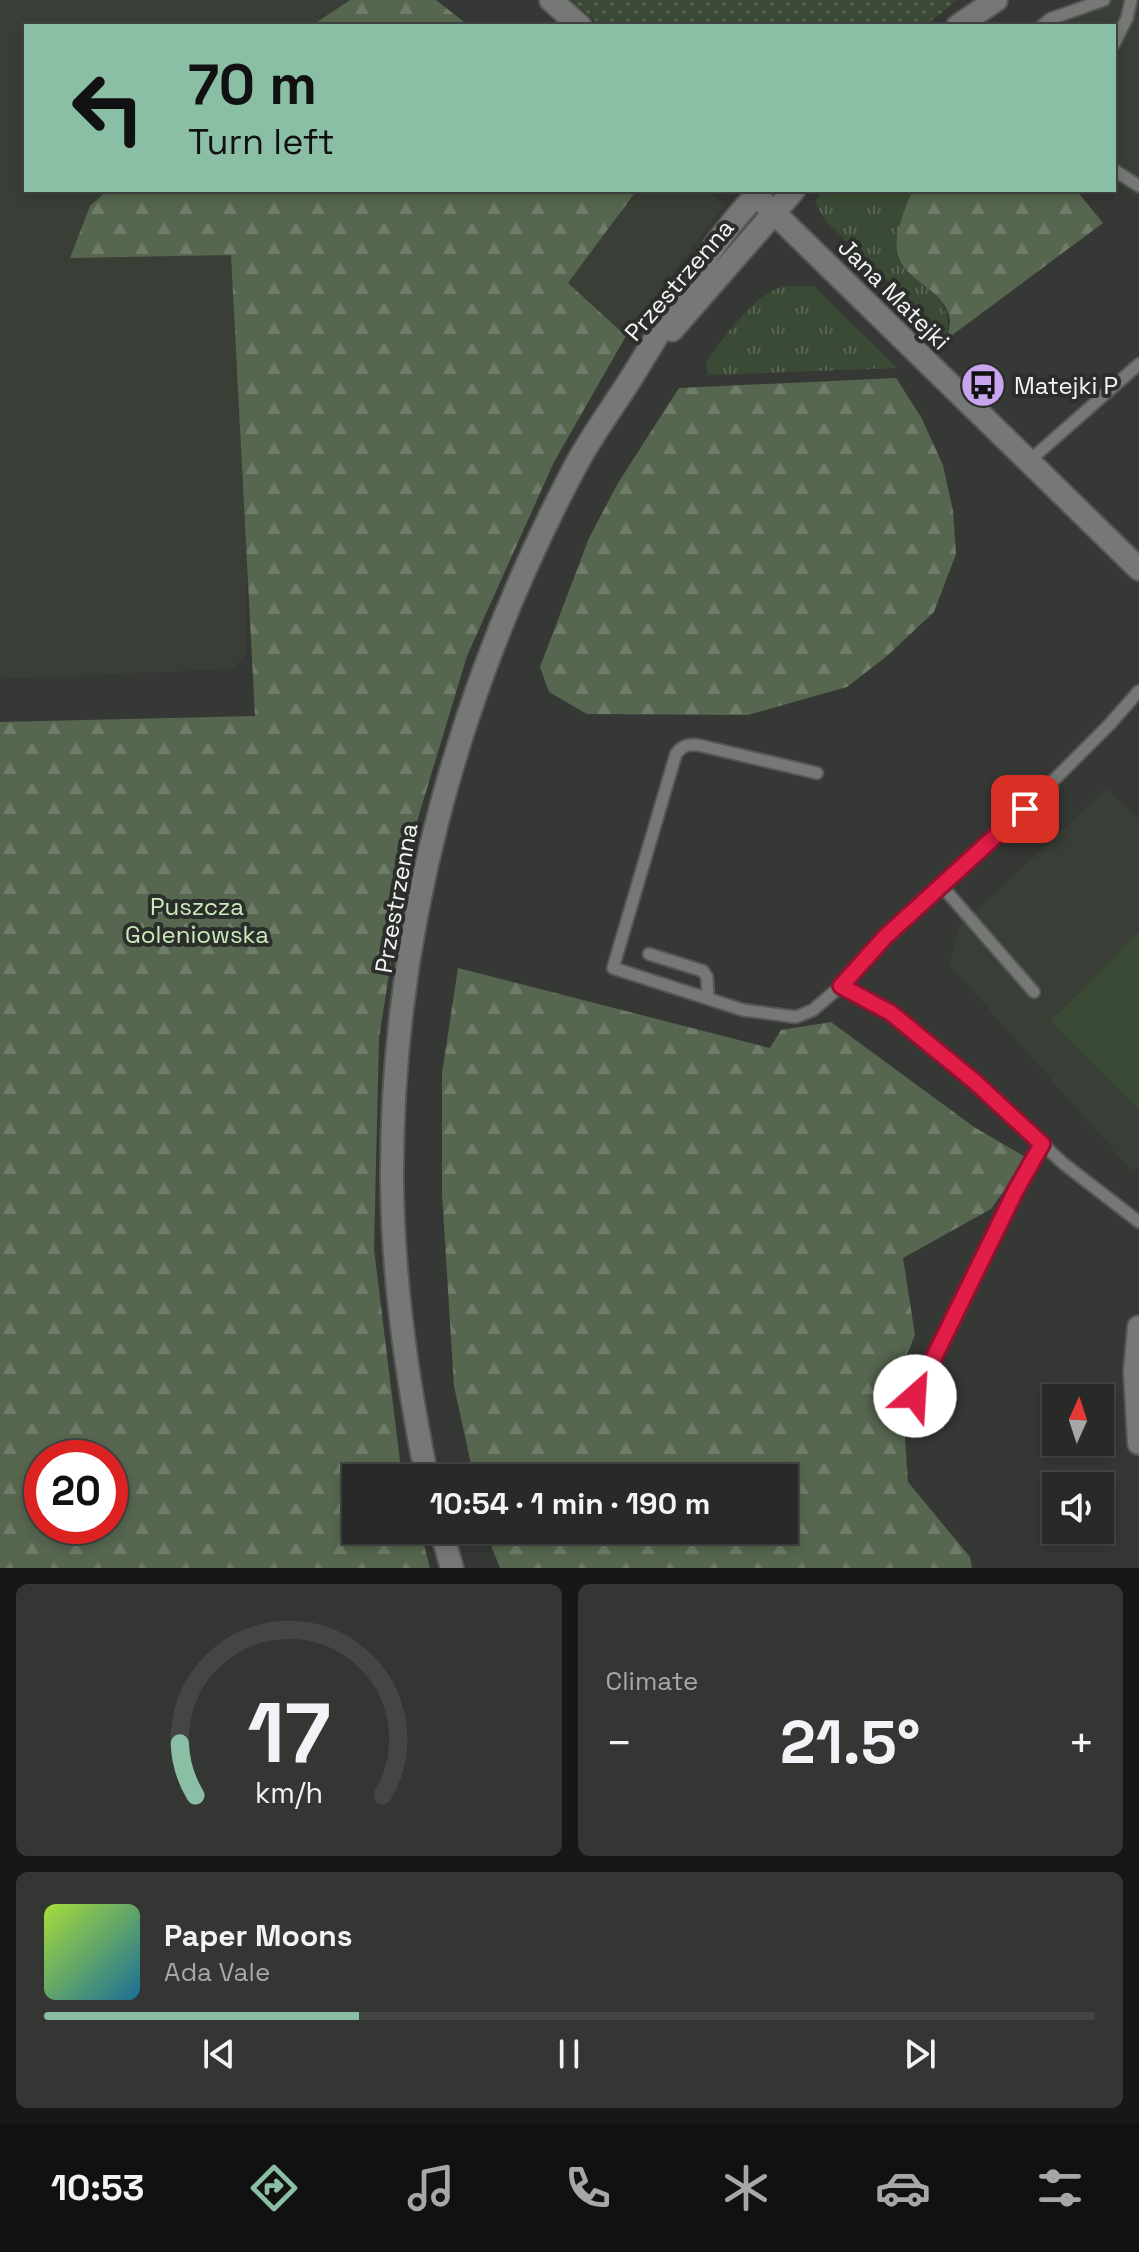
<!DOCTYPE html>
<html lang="en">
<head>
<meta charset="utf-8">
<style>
  body { margin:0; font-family:"Space Grotesk",sans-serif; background:#343634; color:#f1f3f6; height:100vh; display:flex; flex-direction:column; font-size:30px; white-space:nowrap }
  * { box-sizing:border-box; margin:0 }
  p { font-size:26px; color:#a5a7a8 }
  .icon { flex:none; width:44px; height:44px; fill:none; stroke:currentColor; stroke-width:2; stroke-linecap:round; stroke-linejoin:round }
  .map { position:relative; height:1568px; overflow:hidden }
  .sheet { display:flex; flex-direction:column; gap:16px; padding:16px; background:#161716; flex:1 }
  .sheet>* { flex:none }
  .hud { position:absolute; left:24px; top:24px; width:1092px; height:168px; border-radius:0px; box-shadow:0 4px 12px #0003,0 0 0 2px #444645; background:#8abfa5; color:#111; overflow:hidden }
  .needle { width:52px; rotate:3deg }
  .fabs { position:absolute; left:1042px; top:1384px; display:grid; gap:16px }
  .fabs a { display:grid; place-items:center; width:72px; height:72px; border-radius:0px; background:#282a28; box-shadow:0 4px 12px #0003,0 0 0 2px #444645; font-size:40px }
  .speed { position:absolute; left:24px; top:1440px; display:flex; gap:16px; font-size:40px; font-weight:700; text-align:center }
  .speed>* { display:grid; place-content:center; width:104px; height:104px; border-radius:50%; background:#282a28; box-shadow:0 4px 12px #0003,0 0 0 2px #444645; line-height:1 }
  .speed .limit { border:12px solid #d22; background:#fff; color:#111 }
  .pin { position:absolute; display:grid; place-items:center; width:68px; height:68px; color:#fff; margin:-34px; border-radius:16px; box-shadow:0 4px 12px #0006 }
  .me { position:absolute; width:88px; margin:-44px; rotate:26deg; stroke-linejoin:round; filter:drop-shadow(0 0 6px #0008) }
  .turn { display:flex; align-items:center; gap:28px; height:168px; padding:0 32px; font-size:36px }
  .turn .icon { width:104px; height:104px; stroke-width:2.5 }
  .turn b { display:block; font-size:56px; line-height:68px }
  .big { font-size:60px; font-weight:800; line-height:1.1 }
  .sheet .tile { flex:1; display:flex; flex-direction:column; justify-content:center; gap:12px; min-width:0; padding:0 28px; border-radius:12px; background:#343634 }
  .sheet .dial { align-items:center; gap:0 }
  .dial svg { height:208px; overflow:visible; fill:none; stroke:#444645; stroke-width:7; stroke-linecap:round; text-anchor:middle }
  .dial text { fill:#f1f3f6; stroke:none }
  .song { display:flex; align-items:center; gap:24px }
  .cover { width:96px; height:96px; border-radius:12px; background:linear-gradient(135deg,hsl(80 70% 55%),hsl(200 70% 35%)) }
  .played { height:8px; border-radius:4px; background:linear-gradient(90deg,#8abfa5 30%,#444645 30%) }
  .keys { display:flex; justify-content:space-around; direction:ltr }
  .heat { display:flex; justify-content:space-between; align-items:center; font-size:44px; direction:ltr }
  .sheet .tiles { flex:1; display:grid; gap:16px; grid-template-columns:1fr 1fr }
  .tile:last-child { grid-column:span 2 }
  .trip { position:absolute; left:342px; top:1464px; width:456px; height:80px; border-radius:0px; background:#282a28; box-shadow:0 4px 12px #0003,0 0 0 2px #444645; font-weight:800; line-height:80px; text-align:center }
  .tabs { display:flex; height:128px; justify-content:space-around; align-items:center; background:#101110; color:#a5a7a8 }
  .tabs .icon { width:56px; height:56px }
  .tabs .current { color:#8abfa5 }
  .tabs b { font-size:36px; color:#f1f3f6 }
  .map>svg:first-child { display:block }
  .built { fill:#393f36 }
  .grass { fill:url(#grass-tufts) }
  .forest { fill:url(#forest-firs); fill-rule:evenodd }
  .park { fill:#3b4a34 }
  .garden { fill:url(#garden-dots) }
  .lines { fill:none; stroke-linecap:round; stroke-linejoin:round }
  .service-casing { stroke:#555754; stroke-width:15 }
  .minor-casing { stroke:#555754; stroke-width:26 }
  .tertiary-casing { stroke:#555754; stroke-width:26 }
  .service { stroke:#757874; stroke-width:11 }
  .minor { stroke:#757874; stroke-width:22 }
  .tertiary { stroke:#757874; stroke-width:22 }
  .route-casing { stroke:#92132f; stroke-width:20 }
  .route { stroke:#e11d48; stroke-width:14 }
  .labels { text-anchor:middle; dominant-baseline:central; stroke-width:8; stroke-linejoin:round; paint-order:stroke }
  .street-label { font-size:24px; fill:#f3f5f2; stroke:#2c2e2b }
  .poi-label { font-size:24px; fill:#f3f5f2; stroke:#2c2e2b; text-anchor:start }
  .park-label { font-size:24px; fill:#cbebbc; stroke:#2c2e2b }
</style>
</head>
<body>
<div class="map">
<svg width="1139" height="1568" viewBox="0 0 1139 1568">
  <defs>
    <pattern id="grass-tufts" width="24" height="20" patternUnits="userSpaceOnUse" patternTransform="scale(2)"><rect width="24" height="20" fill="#3b4a34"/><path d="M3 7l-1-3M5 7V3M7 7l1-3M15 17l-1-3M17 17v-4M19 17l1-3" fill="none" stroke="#586552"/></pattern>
    <pattern id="forest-firs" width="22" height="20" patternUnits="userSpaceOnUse" patternTransform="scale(2)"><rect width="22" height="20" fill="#56664f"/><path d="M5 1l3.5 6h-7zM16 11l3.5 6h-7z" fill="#6f7c69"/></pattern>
    <pattern id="garden-dots" width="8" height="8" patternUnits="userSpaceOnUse" patternTransform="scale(2)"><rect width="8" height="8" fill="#3b4a34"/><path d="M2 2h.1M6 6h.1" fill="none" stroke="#586552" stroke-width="1.8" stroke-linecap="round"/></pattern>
  </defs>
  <rect width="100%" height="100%" fill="#363835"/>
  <path class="built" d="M0 0H350L311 26H26V190H248L247 653 232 669 0 679Z
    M1082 0H1139V198L1114 181V26H1032L1046 14Z
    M637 190H707L724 205 626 336 568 283Z
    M1106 789 1139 819V1168L1132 1171 950 965 959 927Z"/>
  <path class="grass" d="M821 190H913L904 210 908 273C935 294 952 301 947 339L826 221 815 203Z
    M814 286 897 368 708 375 706 363C720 342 756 292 782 287 792 285 804 287 814 286Z"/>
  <path class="forest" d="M350 0H436L469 26H311Z
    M108 190H637L568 283 626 336 554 462 467 656 409 848 379 1038 374 1249 400 1461 405 1478H356V1530H420L430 1568H0V722L255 716 231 255 70 258 90 206ZM42 1458H110V1526H42Z
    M913 190H1076L1103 223 947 339C948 333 950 325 950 320 946 288 902 282 897 251 894 235 906 204 913 190Z
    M896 378 921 417 943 465 953 511 956 554 934 612 887 656 847 687 748 715 587 714 549 692 540 667 589 538 618 483 679 388Z
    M458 968 770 1048 781 1030 831 1022 974 1127 1027 1158 991 1209 903 1258 915 1335 900 1370 908 1482 970 1557 972 1568H500L485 1530H784V1478H474L454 1386 442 1194V1073Z"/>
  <path class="park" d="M1139 932V1110L1051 1021Z"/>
  <path class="garden" d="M572 0H957L925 26H601Z"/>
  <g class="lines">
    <g class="service-casing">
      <path id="service" d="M1042 26 1050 19 1104 0
        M1114 44 1127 18 1131 0
        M1114 170 1139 186
        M1028 462 1139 364
        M817 773 698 745C687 744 682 746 676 754L613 968 743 1010 796 1017 813 1010 841 986 885 937 1025 809 1110 724 1139 691
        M941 885 1034 992
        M649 954 703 971 707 977 708 998
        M841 986 891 1013 974 1081 1064 1164 1139 1222
        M915 1396 1016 1190 1042 1144"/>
    </g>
    <g class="minor-casing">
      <path id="minor" d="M551 0 580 26
        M762 201 1139 569
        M1139 1327 1135 1371 1139 1443"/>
    </g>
    <g class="tertiary-casing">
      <path id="tertiary" d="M958 26 996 0
        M672 330 794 190
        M427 1478C407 1380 393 1282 392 1183 390 933 459 685 576 465 593 433 616 403 635 372 674 309 709 243 761 190
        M441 1530 452 1568"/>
    </g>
    <use href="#service" class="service"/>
    <use href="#minor" class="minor"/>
    <use href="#tertiary" class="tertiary"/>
  </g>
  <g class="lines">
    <g class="route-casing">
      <path id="route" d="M915 1396 1016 1190 1042 1144 974 1081 891 1013 841 986 885 937 1025 809"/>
    </g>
    <use href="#route" class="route"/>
  </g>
  <defs>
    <g id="bus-disc" transform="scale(2.3)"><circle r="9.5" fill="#c9a5ee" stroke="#2c2e2b"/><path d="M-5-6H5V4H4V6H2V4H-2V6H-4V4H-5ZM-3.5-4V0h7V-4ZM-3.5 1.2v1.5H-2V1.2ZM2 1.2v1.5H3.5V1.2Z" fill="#111"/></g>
  </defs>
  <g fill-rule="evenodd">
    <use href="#bus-disc" x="983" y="385"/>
  </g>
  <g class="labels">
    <g class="street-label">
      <text transform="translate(679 280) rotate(-49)">Przestrzenna</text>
      <text transform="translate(894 294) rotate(45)">Jana Matejki</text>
      <text transform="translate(396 898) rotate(-80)">Przestrzenna</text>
    </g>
    <g class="poi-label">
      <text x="1014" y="385">Matejki P</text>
    </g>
    <g class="park-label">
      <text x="197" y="906">Puszcza<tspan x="197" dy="28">Goleniowska</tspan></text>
    </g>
  </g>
</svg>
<div class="fabs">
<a><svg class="needle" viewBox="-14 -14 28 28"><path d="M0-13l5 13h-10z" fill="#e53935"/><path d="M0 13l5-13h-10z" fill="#a5a7a8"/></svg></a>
<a><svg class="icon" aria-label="sound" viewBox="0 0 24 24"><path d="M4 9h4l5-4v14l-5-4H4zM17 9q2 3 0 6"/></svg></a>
</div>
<div class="speed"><div class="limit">20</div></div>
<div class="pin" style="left:1025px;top:809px;background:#d93025"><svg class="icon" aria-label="arrive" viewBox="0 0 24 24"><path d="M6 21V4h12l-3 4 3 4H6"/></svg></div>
<svg class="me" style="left:915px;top:1396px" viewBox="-20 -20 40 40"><circle r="19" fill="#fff"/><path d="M0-13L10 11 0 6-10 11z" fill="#e11d48"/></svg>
<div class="trip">10:54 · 1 min · 190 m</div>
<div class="hud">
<div class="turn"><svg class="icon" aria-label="left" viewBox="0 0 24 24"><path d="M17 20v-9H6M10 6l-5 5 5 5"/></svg><div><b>70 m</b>Turn left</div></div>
</div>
</div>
<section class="sheet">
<div class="tiles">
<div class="tile dial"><svg viewBox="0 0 100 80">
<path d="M14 69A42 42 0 1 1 86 69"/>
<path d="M14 69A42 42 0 0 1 8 49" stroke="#8abfa5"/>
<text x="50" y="56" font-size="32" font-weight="700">17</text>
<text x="50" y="72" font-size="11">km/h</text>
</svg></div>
<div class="tile"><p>Climate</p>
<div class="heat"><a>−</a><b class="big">21.5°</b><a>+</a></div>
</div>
<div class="tile">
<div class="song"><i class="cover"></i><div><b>Paper Moons</b><p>Ada Vale</p></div></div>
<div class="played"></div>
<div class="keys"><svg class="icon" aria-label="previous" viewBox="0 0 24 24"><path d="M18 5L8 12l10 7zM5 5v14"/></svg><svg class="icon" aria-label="pause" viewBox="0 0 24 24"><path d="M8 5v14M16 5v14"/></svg><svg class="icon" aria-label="next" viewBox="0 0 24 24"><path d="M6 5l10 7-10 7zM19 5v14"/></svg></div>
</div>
</div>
</section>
<nav class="tabs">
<b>10:53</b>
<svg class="icon current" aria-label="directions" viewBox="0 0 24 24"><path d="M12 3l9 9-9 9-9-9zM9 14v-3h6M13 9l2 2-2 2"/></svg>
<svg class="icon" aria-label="music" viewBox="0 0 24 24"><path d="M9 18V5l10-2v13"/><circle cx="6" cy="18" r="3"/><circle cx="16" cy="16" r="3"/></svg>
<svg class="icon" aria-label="phone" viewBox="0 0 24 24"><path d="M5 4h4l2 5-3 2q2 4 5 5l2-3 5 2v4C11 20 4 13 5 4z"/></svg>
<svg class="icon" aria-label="climate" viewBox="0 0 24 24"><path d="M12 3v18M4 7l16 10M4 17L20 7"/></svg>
<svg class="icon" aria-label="car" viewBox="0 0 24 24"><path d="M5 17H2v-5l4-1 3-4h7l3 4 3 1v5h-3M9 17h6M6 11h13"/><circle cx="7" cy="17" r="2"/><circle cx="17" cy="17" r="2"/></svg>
<svg class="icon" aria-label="filters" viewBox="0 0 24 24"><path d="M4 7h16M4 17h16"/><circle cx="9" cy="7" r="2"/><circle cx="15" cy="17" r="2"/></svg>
</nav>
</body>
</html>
